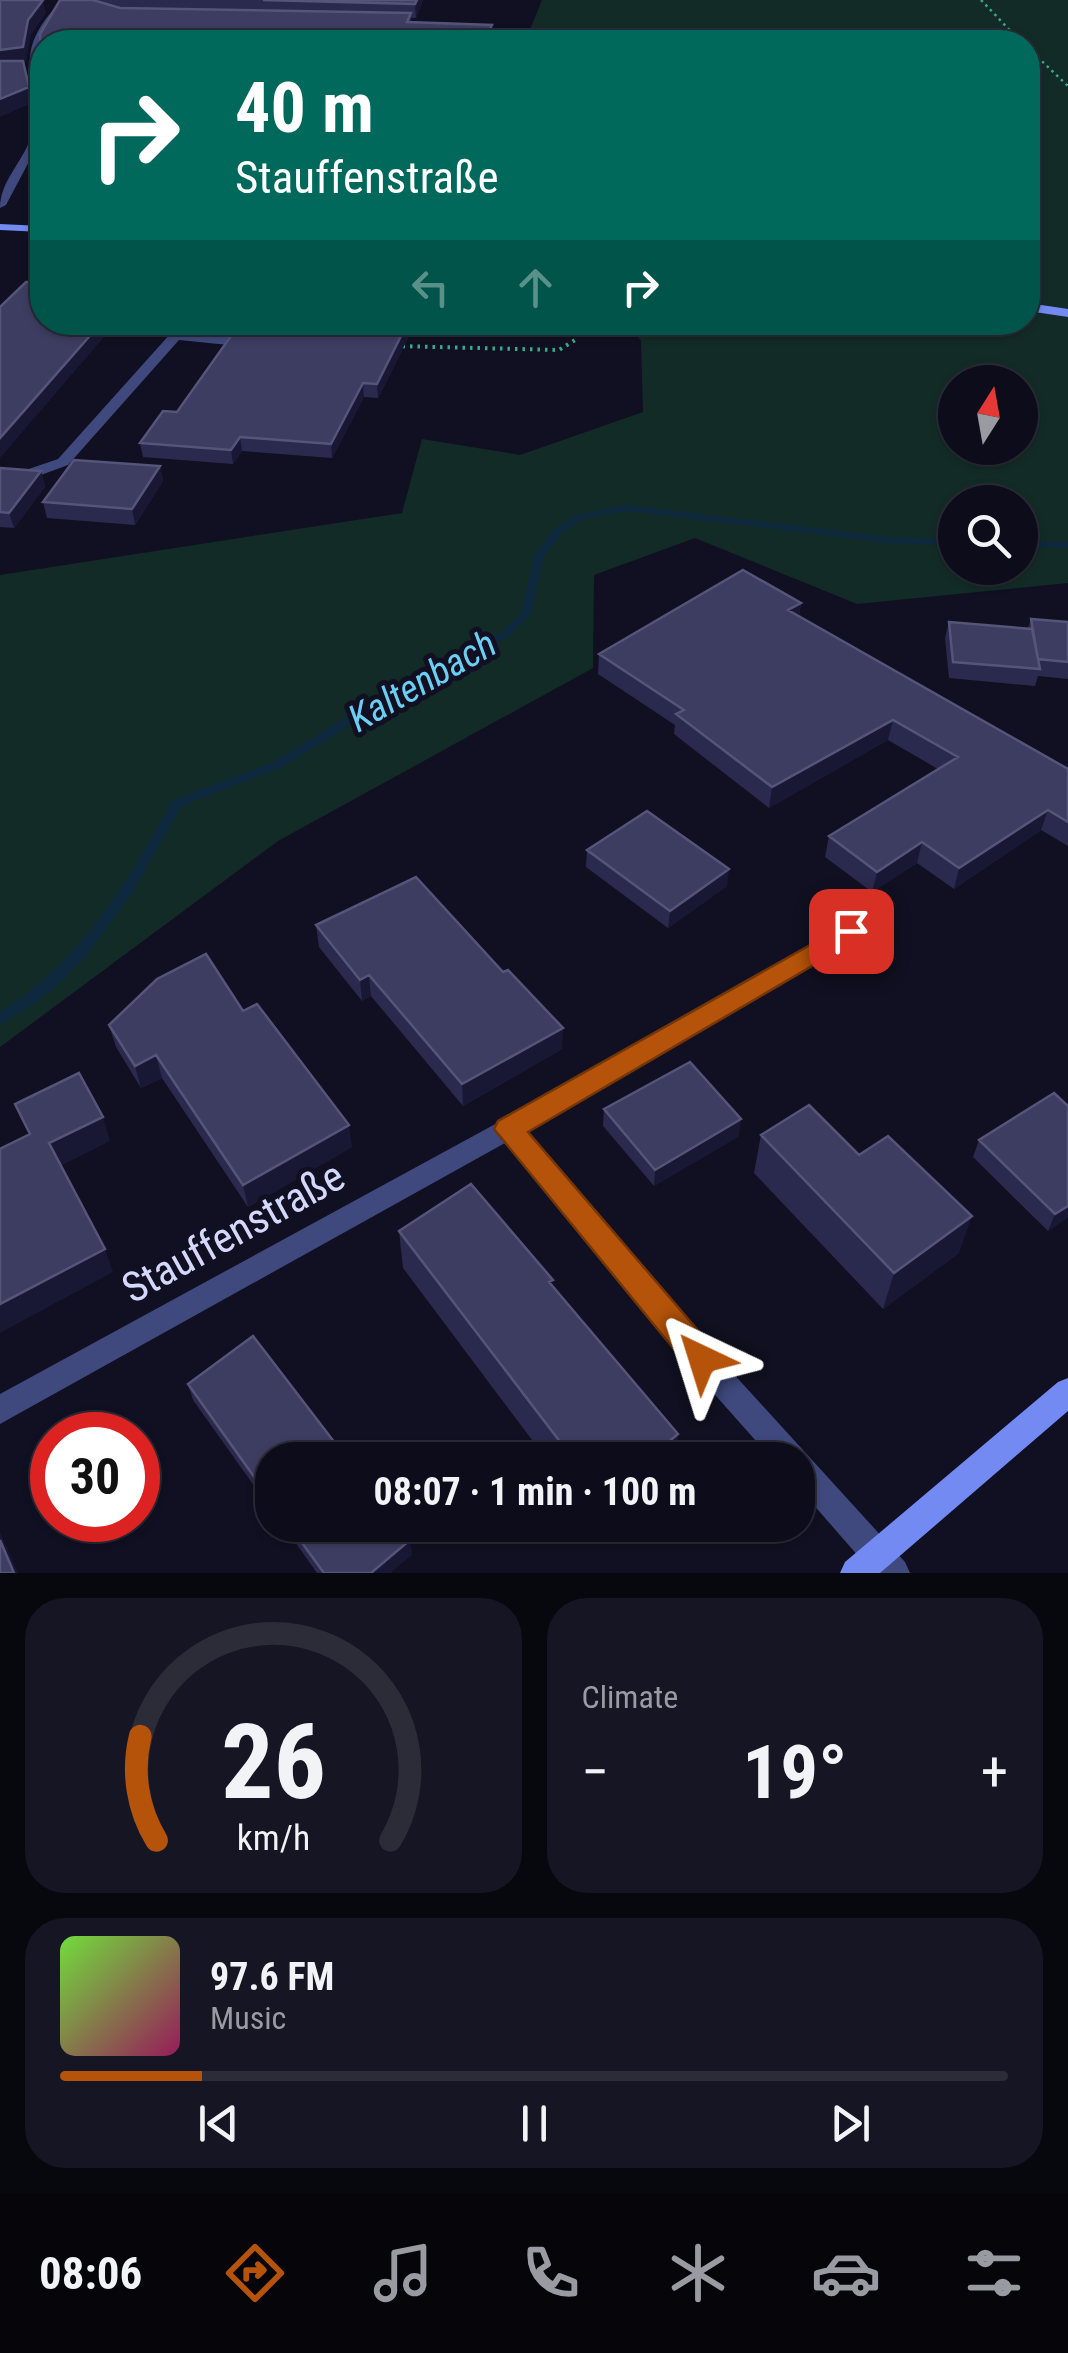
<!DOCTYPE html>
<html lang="en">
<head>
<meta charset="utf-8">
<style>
  body { margin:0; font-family:"Roboto Condensed",sans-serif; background:#151523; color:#f1f3f6; height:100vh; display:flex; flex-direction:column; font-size:38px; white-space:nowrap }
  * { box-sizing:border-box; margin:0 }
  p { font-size:32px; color:#9a9ba2 }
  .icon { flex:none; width:55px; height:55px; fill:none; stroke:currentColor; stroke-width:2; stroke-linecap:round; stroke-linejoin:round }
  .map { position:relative; height:1573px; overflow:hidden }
  .sheet { display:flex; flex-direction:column; gap:25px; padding:25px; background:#07070e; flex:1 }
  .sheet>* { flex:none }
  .banner { position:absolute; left:30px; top:30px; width:1010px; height:305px; border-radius:40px; box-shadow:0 2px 8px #0004,0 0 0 2px #2c2c39; background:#00695c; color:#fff; overflow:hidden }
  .needle { width:65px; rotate:11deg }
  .controls { position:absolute; left:938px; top:365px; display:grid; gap:20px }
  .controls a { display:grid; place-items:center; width:100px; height:100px; border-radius:50%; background:#0c0c1a; box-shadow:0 2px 8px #0004,0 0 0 2px #2c2c39; font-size:50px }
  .speed { position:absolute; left:30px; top:1412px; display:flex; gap:20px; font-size:50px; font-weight:700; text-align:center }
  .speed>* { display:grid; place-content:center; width:130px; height:130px; border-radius:50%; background:#0c0c1a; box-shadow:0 2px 8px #0004,0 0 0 2px #2c2c39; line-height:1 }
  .speed .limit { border:15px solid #d22; background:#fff; color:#111 }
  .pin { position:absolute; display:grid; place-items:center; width:85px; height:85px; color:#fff; margin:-42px; border-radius:20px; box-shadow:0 5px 15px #0006 }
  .me { position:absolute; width:110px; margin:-55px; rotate:319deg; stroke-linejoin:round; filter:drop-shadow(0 0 8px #0008) }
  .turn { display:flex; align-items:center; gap:35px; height:210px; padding:0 40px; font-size:45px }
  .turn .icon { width:130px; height:130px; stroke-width:2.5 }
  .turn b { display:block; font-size:70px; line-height:85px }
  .lanes { display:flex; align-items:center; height:95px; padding:0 40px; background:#0003; justify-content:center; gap:50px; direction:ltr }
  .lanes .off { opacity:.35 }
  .big { font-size:75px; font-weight:700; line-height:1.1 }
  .sheet .card { flex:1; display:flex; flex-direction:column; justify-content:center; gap:15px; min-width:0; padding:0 35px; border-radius:40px; background:#151523 }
  .sheet .dial { align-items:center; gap:0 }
  .dial svg { height:260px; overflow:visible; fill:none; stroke:#2c2c39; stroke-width:7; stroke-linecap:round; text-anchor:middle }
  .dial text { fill:#f1f3f6; stroke:none }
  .song { display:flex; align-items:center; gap:30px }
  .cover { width:120px; height:120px; border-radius:15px; background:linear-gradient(135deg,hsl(100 70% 55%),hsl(330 70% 35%)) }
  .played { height:10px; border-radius:5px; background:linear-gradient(90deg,#b45309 15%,#2c2c39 15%) }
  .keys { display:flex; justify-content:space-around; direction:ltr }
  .heat { display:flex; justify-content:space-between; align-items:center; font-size:55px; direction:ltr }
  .sheet .tiles { flex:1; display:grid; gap:25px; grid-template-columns:1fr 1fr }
  .card:last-child { grid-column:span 2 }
  .trip { position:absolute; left:255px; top:1442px; width:560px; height:100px; border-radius:40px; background:#0c0c1a; box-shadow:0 2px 8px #0004,0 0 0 2px #2c2c39; font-weight:700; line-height:100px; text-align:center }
  .tabs { display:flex; height:160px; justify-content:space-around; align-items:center; background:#05050a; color:#9a9ba2 }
  .tabs .icon { width:70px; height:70px }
  .tabs .on { color:#b45309 }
  .tabs b { font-size:45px; color:#f1f3f6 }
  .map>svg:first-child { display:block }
  .green { fill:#132b26; fill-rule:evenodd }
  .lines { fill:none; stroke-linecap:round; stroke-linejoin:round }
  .stream { fill:#0e283d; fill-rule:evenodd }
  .path-far1 { stroke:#39ab8d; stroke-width:2.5; stroke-dasharray:2.5 4; stroke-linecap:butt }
  .path { stroke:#39ab8d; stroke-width:4; stroke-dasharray:2.5 5; stroke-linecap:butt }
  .street { fill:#3f497d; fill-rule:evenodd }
  .secondary { fill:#738af3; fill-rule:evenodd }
  .wall { fill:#2a2a4e }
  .shaded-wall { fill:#181835 }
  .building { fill:#3c3d61; stroke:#545579; stroke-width:2.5 }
  .route { fill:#b45309; stroke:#753606; stroke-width:2.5 }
  .labels { text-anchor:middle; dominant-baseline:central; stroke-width:10; stroke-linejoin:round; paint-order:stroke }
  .water-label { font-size:38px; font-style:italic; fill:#6bcff3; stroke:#101022 }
  .near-street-label { font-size:42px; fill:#d4d8fb; stroke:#101022 }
</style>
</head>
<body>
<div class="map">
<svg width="1068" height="1573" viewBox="0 0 1068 1573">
  <rect width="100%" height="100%" fill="#101022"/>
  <path class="green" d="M542 0H1068V583L857 604 695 538 594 575 593 668 278 841 0 1047V575L402 513 422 439 520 455 643 412 641 340 621 323 1028 322V42H525ZM955 382H1020V448H955ZM955 502H1020V568H955Z"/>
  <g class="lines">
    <path class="stream" d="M626 505 888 537 955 539V545L888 543 626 511 583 519 562 533 544 556 531 614 508 637 378 708 281 768 182 806 129 898 86 956 61 982 34 1004 0 1025V1012C84 959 125 884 173 800L273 762 370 702 500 633 521 613 534 556 554 529 576 515Z
      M1020 541 1068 542V548L1020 547Z"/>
    <path class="path-far1" d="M981 0 1021 42
      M1028 48 1068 86"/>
    <path class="path" d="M395 346 559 350 575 340 583 322"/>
    <path class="street" d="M62 0H71L49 26 39 49 42 92 41 139 6 205 0 208C0 181 23 162 31 137 51 77 0 65 62 0Z
      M176 332 239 338 246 342 239 346 179 340 68 465 22 482 0 481V471L20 472 58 459 171 333Z
      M851 923 859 925 862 931 859 937 525 1132 689 1325 905 1562 910 1573H873L798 1487V1460H773L669 1343 505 1143 0 1424V1394L499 1122Z"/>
    <path class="secondary" d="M0 224 42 226V232L0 230Z
      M1028 303 1068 309V317L1028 311Z
      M1068 1378V1411L880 1573H840L845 1562 1058 1382Z"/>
  </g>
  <path class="wall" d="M60 0H423L416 18H411V22L492 41 491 42H42V82L40 34Z
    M240 322H416L378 398 364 397 332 458 242 451 233 464 143 457 140 443 177 412 242 332Z
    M430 322H460L458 326Z
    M160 466 163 481 135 525 47 518 43 502Z
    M0 468 41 471 45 487 14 528 0 527Z
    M801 603 799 616 1068 769V846L1041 830 954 889 917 863 872 892 825 857 829 836 938 769 888 740 769 808 674 734 675 725 598 674 599 654Z
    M1031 619 1068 622V679L1038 676 1035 686 949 678 945 638 949 622 1028 628Z
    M587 850 727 886 668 928 586 867Z
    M316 925 562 1049 463 1106 371 996 362 1001 319 947Z
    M243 1011 352 1147 248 1207 162 1078 141 1088 116 1047 109 1025Z
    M604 1109 739 1136 654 1186 603 1126Z
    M761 1135 959 1253 883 1309 754 1173Z
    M979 1140 1068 1217 1048 1231 973 1157Z
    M399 1231 553 1287 678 1434 674 1460H547L403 1268Z
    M188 1384 272 1460V1511L193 1400Z
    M283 1525H398L412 1554 390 1573H317Z"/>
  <path class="shaded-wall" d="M43 0 46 13 31 35 26 62 0 66V50L28 20Z
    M417 0H423L416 18 415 4Z
    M492 25 491 42H484Z
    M29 87 32 103 0 117V99Z
    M102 322H117L0 458V438Z
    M408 322H416L378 398 377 384Z
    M363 383 364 397 332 458 331 444Z
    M240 437 242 451 233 464 231 450Z
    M160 466 163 481 135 525 132 509Z
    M41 471 45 487 14 528 9 513Z
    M801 603 798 622 788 610Z
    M893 720 888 740 769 808 772 787Z
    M1048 810 1041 830 954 889 959 868Z
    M922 842 917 863 872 892 877 872Z
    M729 869 727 886 668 928 670 911Z
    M369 975 371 996 362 1001 360 980Z
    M563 1028 562 1049 463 1106 462 1084Z
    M156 1055 162 1078 141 1088 135 1066Z
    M103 1117 110 1141 58 1167 49 1143Z
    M741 1119 739 1136 654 1186 655 1170Z
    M349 1125 352 1147 248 1207 243 1185Z
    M1068 1206V1217L1048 1231 1055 1214Z
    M972 1216 959 1253 883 1309 894 1273Z
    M105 1249 113 1272 0 1333V1304Z
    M678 1434 674 1460H646Z
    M0 1532 18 1573H14L0 1540Z
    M410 1540 412 1554 390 1573H371Z"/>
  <path class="building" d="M0 0H43L28 20 23 47 0 50Z
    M60 0H93L120 8 411 13 407 22 492 25 484 42H42V80L40 34Z
    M263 0H417L415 4Z
    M0 61H23L29 87 0 99Z
    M26 282H42V322H102L0 438V307Z
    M240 322H408L377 384 363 383 331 444 240 437 231 450 140 443 163 411 177 412 231 336 248 330Z
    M74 460 160 466 132 509 43 502Z
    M0 468 41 471 9 513 0 512Z
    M743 570 801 603 788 610 1068 769V822L1048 810 959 868 922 842 877 872 829 836 958 757 893 720 772 787 676 714 684 710 599 654Z
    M1031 619 1068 622V662L1038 659Z
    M949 622 1032 629 1040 669 953 662Z
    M647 811 729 869 670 911 587 850Z
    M416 877 503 972 508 970 563 1028 462 1084 369 975 360 980 316 925Z
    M206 954 243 1011 257 1004 349 1125 243 1185 156 1055 135 1066 109 1025 157 979Z
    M690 1062 741 1119 655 1170 604 1109Z
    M79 1073 103 1117 49 1143 105 1249 0 1304V1149L30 1134 15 1104Z
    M1054 1093 1068 1106V1206L1055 1214 979 1140Z
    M809 1105 859 1155 888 1136 972 1216 894 1273 761 1135Z
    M471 1184 553 1280 549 1282 678 1434 646 1460H574L399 1231Z
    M253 1336 348 1460H272V1502L188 1384Z
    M289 1525H398L410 1540 371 1573H324Z
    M0 1540 14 1573H0Z"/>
  <path class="route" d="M851 922 863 931 860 938 528 1132 713 1348 718 1359 713 1370 702 1375 691 1370 494 1129 498 1121Z"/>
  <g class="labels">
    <g class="water-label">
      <text transform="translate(422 681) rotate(-30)">Kaltenbach</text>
    </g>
    <g class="near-street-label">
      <text transform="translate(233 1232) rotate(-29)">Stauffenstraße</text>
    </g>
  </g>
</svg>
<div class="controls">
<a><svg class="needle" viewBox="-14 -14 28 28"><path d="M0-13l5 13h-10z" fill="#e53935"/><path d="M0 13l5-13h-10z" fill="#9a9ba2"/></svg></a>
<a><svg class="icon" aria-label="search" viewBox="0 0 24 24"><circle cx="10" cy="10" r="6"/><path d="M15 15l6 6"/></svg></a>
</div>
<div class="speed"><div class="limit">30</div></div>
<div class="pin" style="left:851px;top:931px;background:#d93025"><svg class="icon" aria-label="arrive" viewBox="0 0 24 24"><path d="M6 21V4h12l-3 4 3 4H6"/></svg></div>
<svg class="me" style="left:702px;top:1359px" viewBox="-20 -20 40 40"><path d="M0-17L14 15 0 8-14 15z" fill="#b45309" stroke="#fff" stroke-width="4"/></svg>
<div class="trip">08:07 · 1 min · 100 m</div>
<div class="banner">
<div class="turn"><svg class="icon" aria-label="right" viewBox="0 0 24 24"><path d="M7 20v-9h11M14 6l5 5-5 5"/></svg><div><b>40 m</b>Stauffenstraße</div></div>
<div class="lanes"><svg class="icon off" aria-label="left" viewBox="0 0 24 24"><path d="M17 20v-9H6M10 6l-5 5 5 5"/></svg><svg class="icon off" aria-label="ahead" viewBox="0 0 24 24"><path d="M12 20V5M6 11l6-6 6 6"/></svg><svg class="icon" aria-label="right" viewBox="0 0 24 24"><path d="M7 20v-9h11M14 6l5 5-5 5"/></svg></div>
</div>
</div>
<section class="sheet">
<div class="tiles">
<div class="card dial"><svg viewBox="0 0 100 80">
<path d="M14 69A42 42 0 1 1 86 69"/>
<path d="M14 69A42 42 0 0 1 9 37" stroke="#b45309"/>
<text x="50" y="56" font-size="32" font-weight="700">26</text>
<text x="50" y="72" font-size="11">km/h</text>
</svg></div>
<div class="card"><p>Climate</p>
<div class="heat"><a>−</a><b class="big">19°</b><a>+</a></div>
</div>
<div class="card">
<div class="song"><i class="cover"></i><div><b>97.6 FM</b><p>Music</p></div></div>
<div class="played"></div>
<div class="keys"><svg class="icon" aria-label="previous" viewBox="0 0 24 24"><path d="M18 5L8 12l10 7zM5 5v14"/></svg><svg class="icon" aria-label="pause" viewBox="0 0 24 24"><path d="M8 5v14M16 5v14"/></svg><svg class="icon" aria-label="next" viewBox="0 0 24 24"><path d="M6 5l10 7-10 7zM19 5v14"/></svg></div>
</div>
</div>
</section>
<nav class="tabs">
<b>08:06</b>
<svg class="icon on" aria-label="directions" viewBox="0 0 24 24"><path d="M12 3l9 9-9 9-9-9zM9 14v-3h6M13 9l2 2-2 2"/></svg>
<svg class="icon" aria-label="music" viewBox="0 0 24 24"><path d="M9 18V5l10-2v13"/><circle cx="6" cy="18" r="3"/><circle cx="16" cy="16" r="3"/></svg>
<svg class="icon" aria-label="phone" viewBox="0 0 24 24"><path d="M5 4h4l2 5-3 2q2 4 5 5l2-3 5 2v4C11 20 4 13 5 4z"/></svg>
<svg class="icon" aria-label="climate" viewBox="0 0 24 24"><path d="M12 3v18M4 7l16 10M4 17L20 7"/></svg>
<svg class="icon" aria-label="car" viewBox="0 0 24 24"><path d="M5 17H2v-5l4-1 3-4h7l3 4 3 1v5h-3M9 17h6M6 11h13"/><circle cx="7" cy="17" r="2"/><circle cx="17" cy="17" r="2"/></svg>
<svg class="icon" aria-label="filters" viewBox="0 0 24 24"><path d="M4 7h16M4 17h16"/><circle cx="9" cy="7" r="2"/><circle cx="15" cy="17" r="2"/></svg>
</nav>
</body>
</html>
